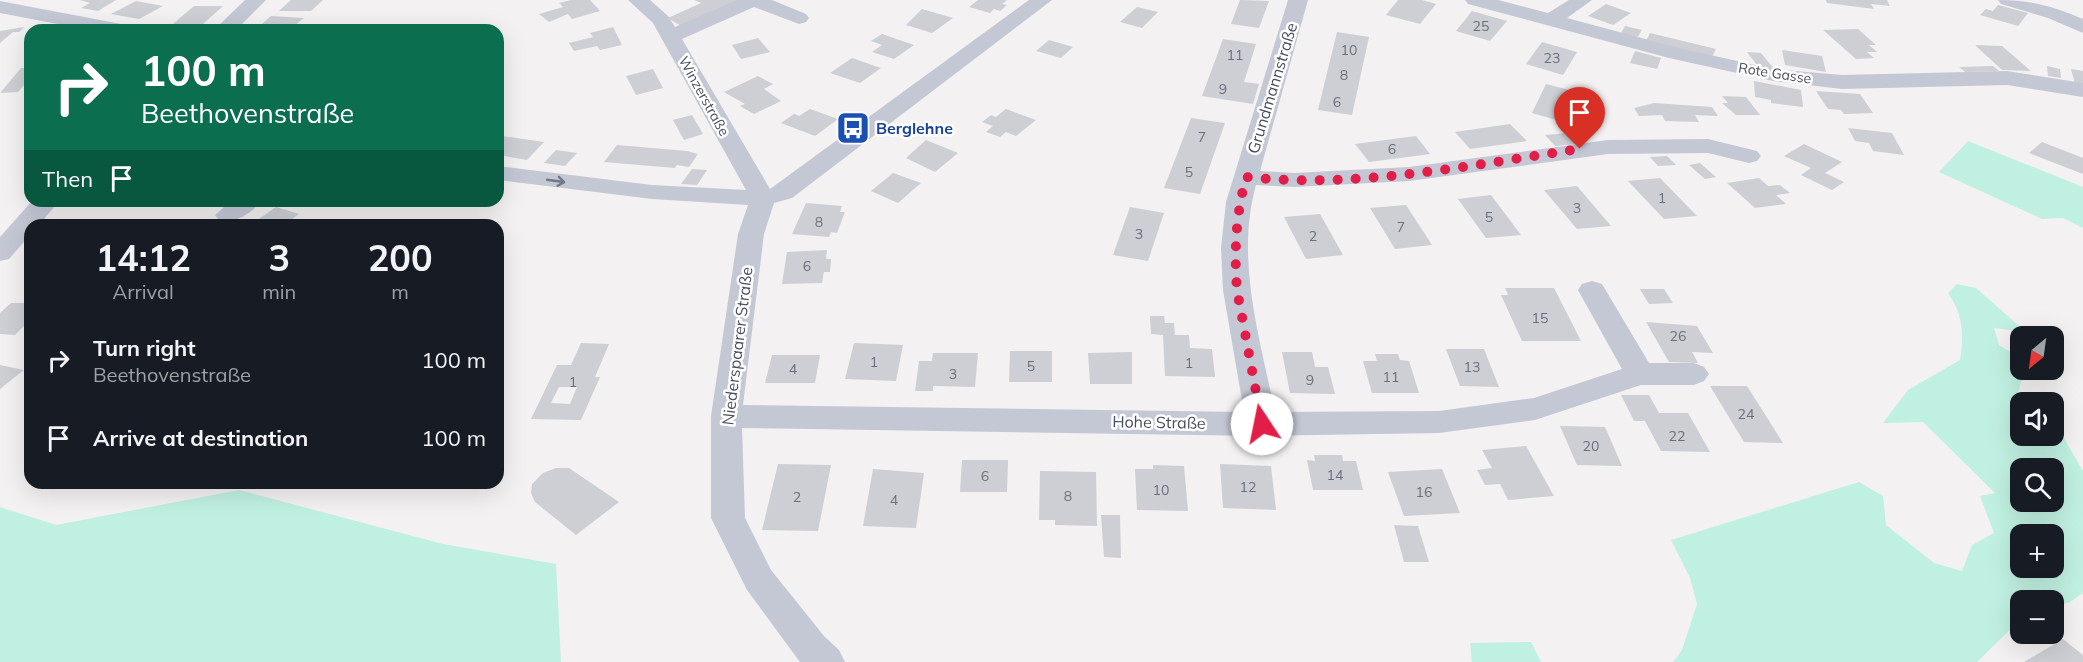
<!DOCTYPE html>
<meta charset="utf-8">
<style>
:root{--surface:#171b24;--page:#20242c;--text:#f1f3f6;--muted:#9ea1a6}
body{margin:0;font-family:Mulish,sans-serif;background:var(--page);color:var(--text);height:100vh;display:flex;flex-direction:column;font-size:22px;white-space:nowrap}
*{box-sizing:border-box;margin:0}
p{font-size:20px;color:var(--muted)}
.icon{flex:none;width:33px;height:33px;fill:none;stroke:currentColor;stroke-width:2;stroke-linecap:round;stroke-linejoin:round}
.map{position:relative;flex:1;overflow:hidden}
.sheet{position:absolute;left:24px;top:219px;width:480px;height:270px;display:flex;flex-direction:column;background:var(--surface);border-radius:18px;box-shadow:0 6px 24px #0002}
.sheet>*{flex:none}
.banner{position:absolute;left:24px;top:24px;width:480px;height:183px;border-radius:18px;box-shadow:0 6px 24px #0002;background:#0b6e4f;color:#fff;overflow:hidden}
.needle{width:39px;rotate:209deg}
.controls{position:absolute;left:2010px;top:326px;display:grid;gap:12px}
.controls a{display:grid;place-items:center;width:54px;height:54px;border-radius:12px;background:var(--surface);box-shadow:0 6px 24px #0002;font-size:30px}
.pin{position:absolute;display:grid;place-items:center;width:51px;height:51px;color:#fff;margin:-62px -26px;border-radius:50% 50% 50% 0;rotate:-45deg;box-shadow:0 0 6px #0007}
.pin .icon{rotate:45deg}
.me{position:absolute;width:66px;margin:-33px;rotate:349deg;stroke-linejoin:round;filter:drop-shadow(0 0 4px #0008)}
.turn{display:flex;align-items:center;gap:21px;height:126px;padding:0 18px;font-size:27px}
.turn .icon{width:78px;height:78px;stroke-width:2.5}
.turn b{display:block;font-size:42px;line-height:51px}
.then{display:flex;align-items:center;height:57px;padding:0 18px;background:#0003;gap:12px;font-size:22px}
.eta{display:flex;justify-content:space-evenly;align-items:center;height:102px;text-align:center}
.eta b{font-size:36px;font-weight:700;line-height:42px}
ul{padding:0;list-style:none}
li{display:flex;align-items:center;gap:18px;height:78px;padding:0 18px}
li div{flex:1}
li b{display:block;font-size:22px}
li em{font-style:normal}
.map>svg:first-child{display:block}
.green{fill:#c0f0e1;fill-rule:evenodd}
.building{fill:#cdcfd5;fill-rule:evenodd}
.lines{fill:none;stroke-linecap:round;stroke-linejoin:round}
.minor{fill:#c4c8d5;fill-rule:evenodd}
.oneway{stroke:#737888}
.route{stroke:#e11d48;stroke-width:10;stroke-dasharray:0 18}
.labels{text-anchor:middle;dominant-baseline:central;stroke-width:5;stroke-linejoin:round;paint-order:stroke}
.number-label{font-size:14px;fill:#696e7c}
.far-street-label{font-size:14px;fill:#484d5f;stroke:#fff}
.street-label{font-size:16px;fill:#484d5f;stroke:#fff}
.transit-label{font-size:16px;font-weight:bold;fill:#164399;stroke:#fff;text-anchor:start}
</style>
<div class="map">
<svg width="2083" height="662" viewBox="0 0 2083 662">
<rect width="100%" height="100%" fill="#f3f1f1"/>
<!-- green -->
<g class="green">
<polygon points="1968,141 2083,187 2083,228 2063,218 2042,219 1939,172"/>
<path d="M1957,284L1976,288L2026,332L1994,328L1999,345L2020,358V369H2029L2021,382L2017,398L2021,402L2020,435H2054V421L2083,471V593L2070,602L2054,607V600H2020V620L1977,662H1673L1682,650L1697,604L1690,578L1671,540L1859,482L1883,496L1886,525L1934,563L1962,571L1972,545L1994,533L1980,496L1995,493L1923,422L1883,423L1908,390L1960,360C1964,335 1963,314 1948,293ZM2020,468H2054V501H2020ZM2020,534H2054V567H2020Z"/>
<polygon points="239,490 443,544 556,564 561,662 0,662 0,507 56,525"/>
<polygon points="1531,642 1541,662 1472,662 1470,643"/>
</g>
<!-- building -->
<g class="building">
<polygon points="80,0 116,0 98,11 81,8 90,3"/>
<polygon points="291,0 323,0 311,11 279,11"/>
<polygon points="571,0 590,0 600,11 572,19 568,14 549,22 539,14 563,7 559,3"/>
<polygon points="694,0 746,0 681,26 668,18 701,3"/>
<polygon points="978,0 1007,0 1002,4 1007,5 1000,11 994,9 990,13 969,7"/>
<polygon points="1240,0 1269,1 1259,28 1231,24"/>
<polygon points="1398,0 1422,0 1436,4 1420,24 1386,15"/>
<polygon points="1826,0 1887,0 1890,6 1871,4 1874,9 1827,3"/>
<polygon points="136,1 163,6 139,19 111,14"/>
<polygon points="1606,4 1631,13 1613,25 1588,16"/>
<polygon points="1998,5 2028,13 2018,26 1980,15 1986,9 1993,11"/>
<polygon points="194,6 223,6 203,24 173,24"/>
<polygon points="1137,7 1158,12 1142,28 1120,22"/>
<polygon points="922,9 953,18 932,33 906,25"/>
<polygon points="1472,11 1507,21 1490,41 1456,31"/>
<polygon points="271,16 304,18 289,30 255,30"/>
<polygon points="1625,26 1642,30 1637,38 1621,33"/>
<polygon points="24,27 19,32 13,32 0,43 0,31"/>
<polygon points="613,27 622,45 600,50 597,46 574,51 569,43 593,37 590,33"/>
<polygon points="1858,29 1876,45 1869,45 1877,52 1867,52 1874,58 1856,59 1823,30"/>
<polygon points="1337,32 1369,37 1352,115 1318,110"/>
<polygon points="1650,33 1716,49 1712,57 1646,41"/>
<polygon points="882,34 914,45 894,59 872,52 882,45 871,41"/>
<polygon points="758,38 770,52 741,59 732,45"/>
<polygon points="1223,39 1256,44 1244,82 1259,84 1253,104 1202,96"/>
<polygon points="1049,40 1073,47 1061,58 1036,51"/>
<polygon points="1542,42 1577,52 1563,75 1526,64"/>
<polygon points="1975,45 2002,46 2031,71 2002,70"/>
<polygon points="1782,50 1822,56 1826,72 1785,65"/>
<polygon points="1635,51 1661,58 1657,69 1630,63"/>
<polygon points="1747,52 1761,53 1774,69 1760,69"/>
<polygon points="852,58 875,66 881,68 860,83 830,73"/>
<polygon points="1993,66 1999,71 1965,72 1959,67"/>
<polygon points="2047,66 2060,69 2061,78 2048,76"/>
<polygon points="21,68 30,68 30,83 25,84 18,92 0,93"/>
<polygon points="653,69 663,88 636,95 626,76"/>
<polygon points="2071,69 2083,71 2083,86 2075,84"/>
<polygon points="758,76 773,84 764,89 781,101 754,114 740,106 745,104 724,92"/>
<polygon points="1754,81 1801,90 1803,107 1771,103 1771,100 1755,97"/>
<polygon points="1546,84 1577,92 1563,122 1532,113"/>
<polygon points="1816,91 1860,94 1873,113 1844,114 1841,110 1828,109"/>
<polygon points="1722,96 1746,97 1760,115 1736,115 1722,103 1728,103"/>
<polygon points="1654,103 1712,107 1718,116 1695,115 1699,122 1665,121 1662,115 1639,116 1634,108"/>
<polygon points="810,109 838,119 815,136 781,123 794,114 799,116"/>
<polygon points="1006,109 1036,120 1016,136 1006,132 1000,137 986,132 993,126 982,122 991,115 996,117"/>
<polygon points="692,115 703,134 684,140 673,120"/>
<polygon points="1191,118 1225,123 1200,194 1164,188"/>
<polygon points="1510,124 1527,141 1470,149 1455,132"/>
<polygon points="1848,128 1892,133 1904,155 1873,151 1869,143 1855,141"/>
<polygon points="1566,133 1576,144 1555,146 1545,135"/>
<polygon points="502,136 544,142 527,160 498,155 498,140"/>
<polygon points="1416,136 1430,154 1369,162 1355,144"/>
<polygon points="926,140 958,153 935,172 906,158"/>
<polygon points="2042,142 2083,158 2083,174 2029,153"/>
<polygon points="1804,144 1842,162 1825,173 1844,182 1832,190 1801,175 1811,168 1784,156"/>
<polygon points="617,145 687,151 698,154 689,167 677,165 675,168 604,162"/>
<polygon points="556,150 577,153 565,166 544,163"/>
<polygon points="1667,156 1676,165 1658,166 1650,157"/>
<polygon points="1700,163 1716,177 1705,179 1689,165"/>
<polygon points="692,169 707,170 697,185 681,184"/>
<polygon points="893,173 921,183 898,203 871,191"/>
<polygon points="1660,178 1697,216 1664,219 1628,181"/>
<polygon points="1759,178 1768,186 1780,185 1790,193 1776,195 1786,204 1755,208 1727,183"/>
<polygon points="1577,186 1611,226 1577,229 1544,190"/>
<polygon points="1491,195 1521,235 1486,238 1458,199"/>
<polygon points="806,203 842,206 840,212 845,212 837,233 831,232 829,237 792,234"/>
<polygon points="1406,205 1432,245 1395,249 1370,208"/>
<polygon points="276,207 299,214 284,225 250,225"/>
<polygon points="1130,207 1164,213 1148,261 1113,255"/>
<polygon points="1320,214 1343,255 1306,259 1284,217"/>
<polygon points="827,250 826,259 831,259 830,272 824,272 822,283 782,284 787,252"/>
<polygon points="1505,288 1554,288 1581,341 1522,341 1501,295 1508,295"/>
<polygon points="1640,289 1664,289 1673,303 1649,304"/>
<polygon points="11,303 30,303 30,320 15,335 0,334 0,313"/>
<polygon points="1150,316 1164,316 1165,323 1174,323 1175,335 1189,335 1190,348 1212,349 1215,377 1165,376 1163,335 1151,334"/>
<polygon points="1646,322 1697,326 1713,353 1692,352 1698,363 1669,362"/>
<path d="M581,343L609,344L595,377H600L581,420L531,419L557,365H571ZM559,387H577L570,404L551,403Z"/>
<polygon points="854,343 903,345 896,381 845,379"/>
<polygon points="1446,349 1484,349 1499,387 1460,386"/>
<polygon points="1010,351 1052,351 1052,382 1009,382"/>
<polygon points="1132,352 1132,384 1090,384 1088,353"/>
<polygon points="1282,352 1312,352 1315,367 1328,367 1335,394 1290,393"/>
<polygon points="933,353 978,353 975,387 933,386 933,391 915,391 919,361 932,361"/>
<polygon points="1375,354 1398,354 1400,360 1409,361 1419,393 1372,393 1363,361 1377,361"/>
<polygon points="772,355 820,355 815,383 765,383"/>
<polygon points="0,365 24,370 0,389"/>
<polygon points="1710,386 1747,386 1783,443 1744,442"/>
<polygon points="1621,395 1649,395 1659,413 1688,413 1710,452 1661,451 1645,421 1634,421"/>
<polygon points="1560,426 1605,427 1622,466 1577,465"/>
<polygon points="1526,446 1554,496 1508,500 1500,484 1485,485 1477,470 1492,468 1482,450"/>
<polygon points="1314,455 1342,455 1343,461 1356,461 1363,490 1313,490 1307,460 1315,461"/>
<polygon points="962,460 1008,460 1007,492 960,492"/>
<polygon points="778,464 831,465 818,531 762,530"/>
<polygon points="1220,464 1271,466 1276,510 1223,508"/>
<polygon points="1153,465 1184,466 1188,511 1137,510 1135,469 1153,469"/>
<polygon points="556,468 569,468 619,502 576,535 535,502 531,493 532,484 543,473"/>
<polygon points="873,469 924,473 916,528 863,526"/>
<polygon points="1442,469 1460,513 1404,516 1388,472"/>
<polygon points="1040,471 1096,472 1097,526 1055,525 1055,520 1039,520"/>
<polygon points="1101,515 1120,515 1121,558 1104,557"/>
<polygon points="1394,525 1418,526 1429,562 1404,562"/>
<polygon points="2063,639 2083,655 2083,662 2024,662"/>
</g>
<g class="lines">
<!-- minor -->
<g class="minor">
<polygon points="245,0 266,0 236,30 214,30"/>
<path d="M628,0H650L668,16L675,27L737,0H772L806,14L809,18L806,22L799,24L754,7L682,39L770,189L1029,0H1052L792,198L774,203L764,234L743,405L1244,412L1223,290L1221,248L1226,202L1288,0H1308L1260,171L1294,173L1409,167L1608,140L1708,139L1757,151L1761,156L1757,161L1749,163L1708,153L1608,154L1409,181L1294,187L1256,185C1235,260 1260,338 1275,412L1439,411L1534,398L1622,369L1578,290L1582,284L1592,281L1602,284L1649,363H1694L1704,367L1709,374L1704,381L1694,385H1641L1535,420L1439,433L1262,436L742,428L745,518L771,570L824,636L839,650L845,662H800L747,590L711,518V416L738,234L748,205L652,199L498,180V166L652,185L746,190L653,23Z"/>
<polygon points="1465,0 1498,0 1548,13 1569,0 1592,0 1567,18 1679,48 1773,69 1842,75 2007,71 2083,83 2083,97 2007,85 1842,89 1773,81 1669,58 1468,4"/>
<path d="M1998,0C2031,0 2053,6 2083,19V33L2048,18L2001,4Z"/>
<polygon points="0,1 121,24 128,26 131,30 89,30 0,13"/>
<polygon points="32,201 59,201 39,225 30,225 30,235 9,259 0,261 0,237"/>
<path d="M231,201H261C251,214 235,224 219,220L215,215Z"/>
</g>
</g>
<!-- one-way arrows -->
<defs><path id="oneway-shaft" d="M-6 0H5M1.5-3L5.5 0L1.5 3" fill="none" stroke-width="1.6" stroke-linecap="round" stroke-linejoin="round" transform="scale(1.5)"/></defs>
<use class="oneway" href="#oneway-shaft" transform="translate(556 181) rotate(8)"/>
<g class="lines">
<!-- route -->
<path class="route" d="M1262,424L1237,290C1234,250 1236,215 1246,177C1357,189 1471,165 1580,149"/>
</g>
<!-- icons -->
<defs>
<symbol id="bus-square" viewBox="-11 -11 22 22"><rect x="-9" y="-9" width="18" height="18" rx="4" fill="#1a4fb4" stroke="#fff"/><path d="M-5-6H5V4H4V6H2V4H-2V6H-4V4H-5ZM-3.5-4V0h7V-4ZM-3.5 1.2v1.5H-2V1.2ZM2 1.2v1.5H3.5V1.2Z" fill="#fff"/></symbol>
</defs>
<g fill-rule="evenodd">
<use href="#bus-square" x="834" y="109" width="38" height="38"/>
</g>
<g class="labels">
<!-- number labels -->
<g class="number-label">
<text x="1481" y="26">25</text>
<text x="1349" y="50">10</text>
<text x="1235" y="55">11</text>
<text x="1552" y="58">23</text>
<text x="1344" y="75">8</text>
<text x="1223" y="89">9</text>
<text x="1337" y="102">6</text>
<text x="1202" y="137">7</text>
<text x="1392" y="149">6</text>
<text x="1189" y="172">5</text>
<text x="1662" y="198">1</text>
<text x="1577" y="208">3</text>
<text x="1489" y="217">5</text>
<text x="819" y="222">8</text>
<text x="1401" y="227">7</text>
<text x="1139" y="234">3</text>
<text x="1313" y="236">2</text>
<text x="807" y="266">6</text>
<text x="1540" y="318">15</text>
<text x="1678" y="336">26</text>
<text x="874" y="362">1</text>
<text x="1189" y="363">1</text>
<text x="1031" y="366">5</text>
<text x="1472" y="367">13</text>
<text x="793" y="369">4</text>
<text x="953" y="374">3</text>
<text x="1391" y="377">11</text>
<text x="1310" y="380">9</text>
<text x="573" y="382">1</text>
<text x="1746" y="414">24</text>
<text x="1677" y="436">22</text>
<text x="1591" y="446">20</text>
<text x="1335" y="475">14</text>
<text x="985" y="476">6</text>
<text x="1248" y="487">12</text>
<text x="1161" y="490">10</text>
<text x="1424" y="492">16</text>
<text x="1068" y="496">8</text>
<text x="797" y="497">2</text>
<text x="894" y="500">4</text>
</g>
<!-- far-street labels -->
<g class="far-street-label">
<text transform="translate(1775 73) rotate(9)">Rote Gasse</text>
<text transform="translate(704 96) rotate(61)">Winzerstraße</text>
</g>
<!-- street labels -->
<g class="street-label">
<text transform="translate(1272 88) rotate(-73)">Grundmannstraße</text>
<text transform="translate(737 346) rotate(-83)">Niederspaarer Straße</text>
<text transform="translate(1159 422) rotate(1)">Hohe Straße</text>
</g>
<!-- transit labels -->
<g class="transit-label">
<text x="876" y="128">Berglehne</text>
</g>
</g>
</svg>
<div class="controls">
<a><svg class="needle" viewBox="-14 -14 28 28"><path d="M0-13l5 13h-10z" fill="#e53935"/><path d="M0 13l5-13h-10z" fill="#9ea1a6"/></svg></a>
<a><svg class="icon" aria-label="sound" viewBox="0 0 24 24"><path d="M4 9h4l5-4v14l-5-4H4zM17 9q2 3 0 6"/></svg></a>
<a><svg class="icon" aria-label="search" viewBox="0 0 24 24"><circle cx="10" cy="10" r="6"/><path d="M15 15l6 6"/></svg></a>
<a>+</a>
<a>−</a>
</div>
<div class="pin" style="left:1580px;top:149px;background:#d93025"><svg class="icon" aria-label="arrive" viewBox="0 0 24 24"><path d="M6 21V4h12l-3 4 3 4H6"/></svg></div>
<svg class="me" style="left:1262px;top:424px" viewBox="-20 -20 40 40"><circle r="19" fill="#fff"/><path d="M0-13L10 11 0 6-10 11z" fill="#e11d48"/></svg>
<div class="banner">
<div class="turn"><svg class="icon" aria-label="right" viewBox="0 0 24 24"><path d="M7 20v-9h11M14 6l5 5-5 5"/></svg><div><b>100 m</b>Beethovenstraße</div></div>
<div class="then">Then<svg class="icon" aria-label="arrive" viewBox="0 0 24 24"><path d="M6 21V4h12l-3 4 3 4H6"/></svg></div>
</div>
<section class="sheet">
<div class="eta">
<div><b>14:12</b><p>Arrival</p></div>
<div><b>3</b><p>min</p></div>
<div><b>200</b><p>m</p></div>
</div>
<ul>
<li><svg class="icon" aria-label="right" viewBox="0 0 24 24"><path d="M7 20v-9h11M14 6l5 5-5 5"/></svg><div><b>Turn right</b><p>Beethovenstraße</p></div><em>100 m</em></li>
<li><svg class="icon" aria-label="arrive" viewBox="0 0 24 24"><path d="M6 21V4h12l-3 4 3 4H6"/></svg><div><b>Arrive at destination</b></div><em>100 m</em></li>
</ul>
</section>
</div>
